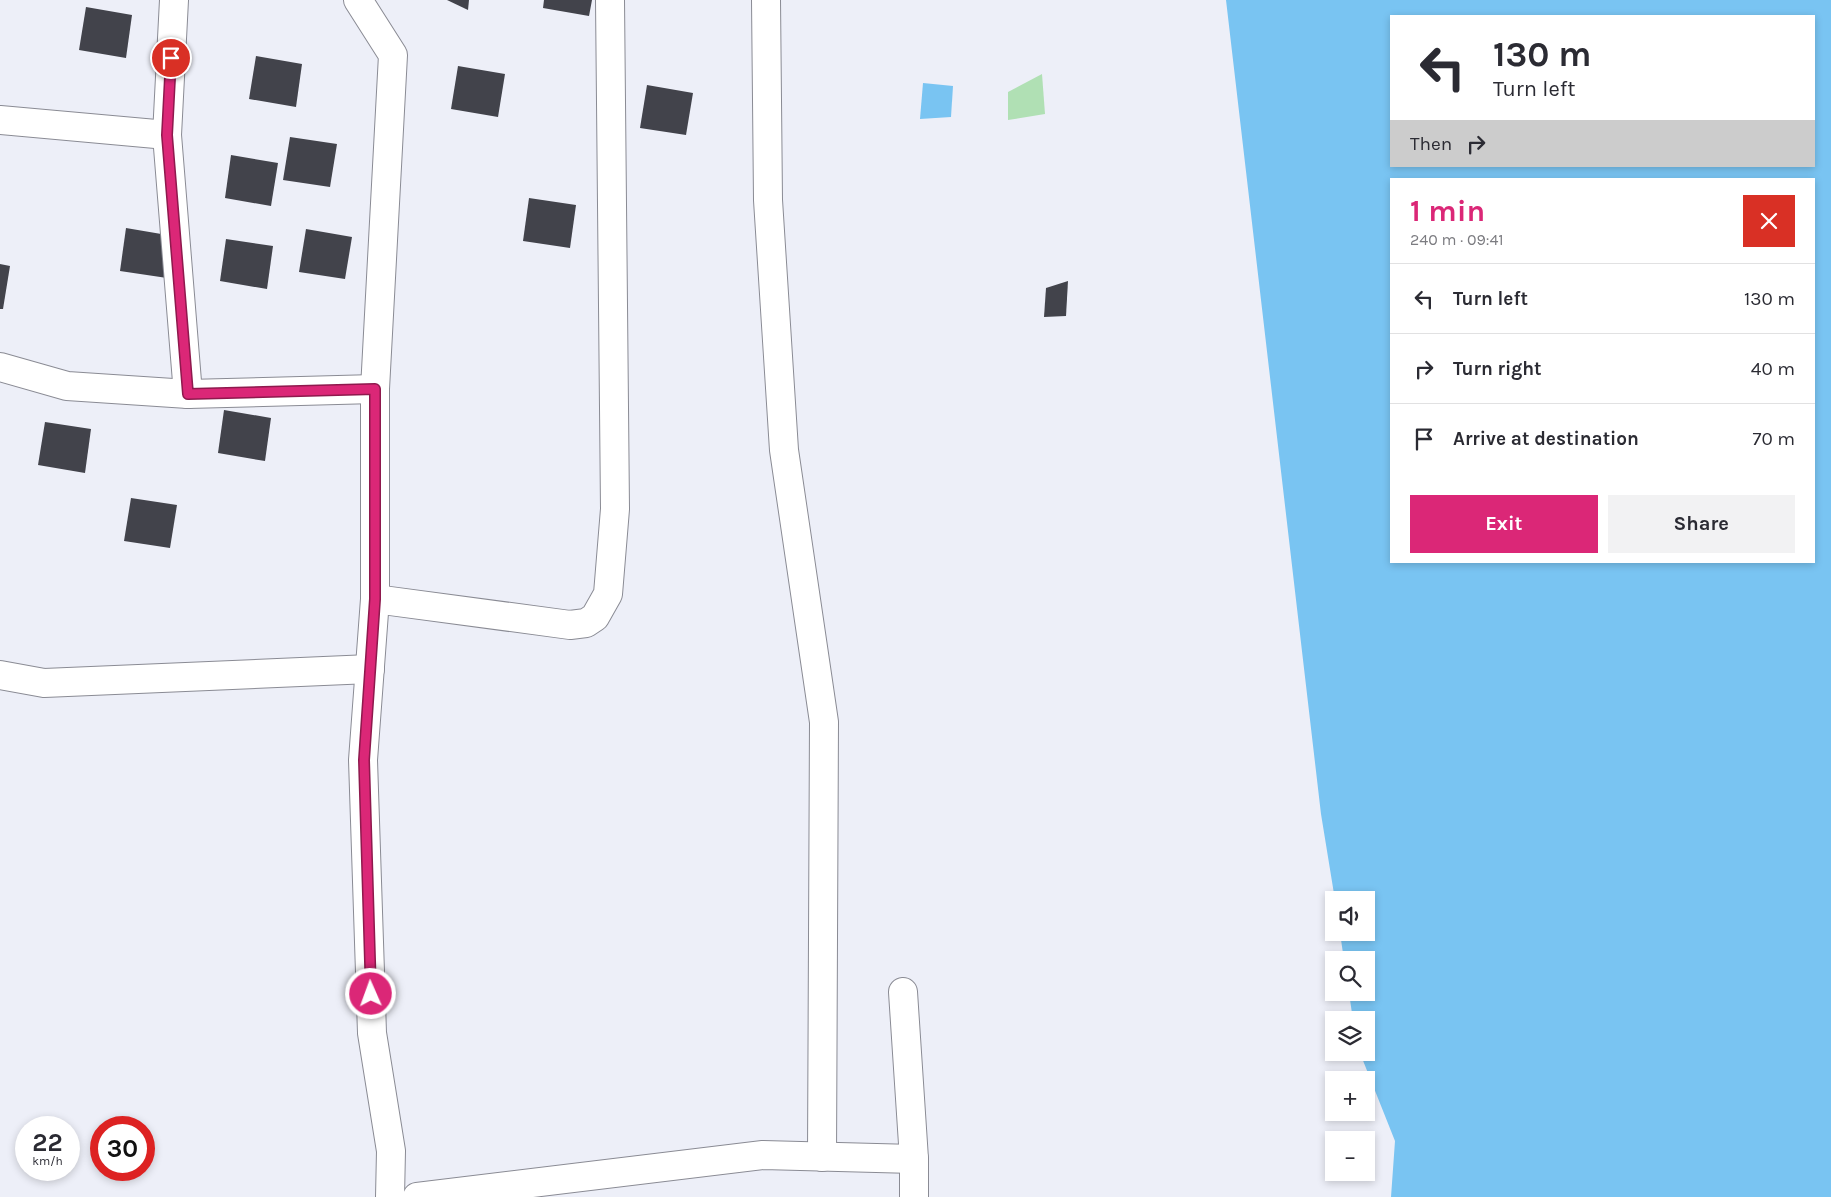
<!DOCTYPE html>
<meta charset="utf-8">
<style>
:root{--surface:#fff;--page:#f2f2f3;--text:#2b2b33;--muted:#7c7c81;--line:#e1e1e2;--accent:#db2777}
body{margin:0;font-family:Karla,sans-serif;background:var(--page);color:var(--text);height:100vh;display:flex;flex-direction:column;font-size:19px;white-space:nowrap}
*{box-sizing:border-box;margin:0}
p{font-size:16px;color:var(--muted)}
.icon{flex:none;width:28px;height:28px;fill:none;stroke:currentColor;stroke-width:2;stroke-linecap:round;stroke-linejoin:round}
.map{position:relative;flex:1;overflow:hidden}
.drawer{position:absolute;left:1390px;top:178px;width:425px;height:385px;display:flex;flex-direction:column;background:var(--surface);border-radius:0px;box-shadow:0 2px 8px #0003}
.drawer>*{flex:none}
.banner{position:absolute;left:1390px;top:15px;width:425px;height:152px;border-radius:0px;box-shadow:0 2px 8px #0003;background:#fff;color:var(--text);overflow:hidden}
.tools{position:absolute;left:1325px;top:891px;display:grid;gap:10px}
.tools a{display:grid;place-items:center;width:50px;height:50px;border-radius:0px;background:var(--surface);box-shadow:0 2px 8px #0003;font-size:25px}
.speed{position:absolute;left:15px;top:1116px;display:flex;gap:10px;font-size:25px;font-weight:700;text-align:center}
.speed>*{display:grid;place-content:center;width:65px;height:65px;border-radius:50%;background:var(--surface);box-shadow:0 2px 8px #0003;line-height:1}
.speed small{font-size:12px;font-weight:400}
.speed .limit{border:8px solid #d22;background:#fff;color:#111}
.pin{position:absolute;display:grid;place-items:center;width:42px;height:42px;color:#fff;margin:-21px;border:2px solid #fff;border-radius:50%;box-shadow:0 1px 5px #0007}
.me{position:absolute;width:55px;margin:-28px;rotate:358deg;stroke-linejoin:round;filter:drop-shadow(0 0 4px #0008)}
.turn{display:flex;align-items:center;gap:18px;height:105px;padding:0 20px;font-size:22px}
.turn .icon{width:65px;height:65px;stroke-width:2.5}
.turn b{display:block;font-size:35px;line-height:42px}
.then{display:flex;align-items:center;height:48px;padding:0 20px;background:#0003;gap:10px;font-size:19px}
.round{display:grid;place-items:center;flex:none;width:52px;height:52px;border-radius:0px;background:var(--page)}
.overview{display:flex;align-items:center;justify-content:space-between;height:85px;padding:0 20px}
h1{font-size:30px;font-weight:700;line-height:38px;color:var(--accent)}
.cta{display:flex;gap:10px;margin-top:auto;padding:10px 20px}
.cta a{flex:1;height:58px;border-radius:0px;background:var(--accent);color:#fff;font-size:20px;font-weight:700;line-height:58px;text-align:center}
.cta a+a{background:var(--page);color:var(--text)}
ul{padding:0;list-style:none}
li{display:flex;align-items:center;gap:15px;height:70px;padding:0 20px;border-top:1px solid var(--line)}
li div{flex:1}
li b{display:block;font-size:19px}
li em{font-style:normal}
.map>svg:first-child{display:block}
.green{fill:#b0e0b4}
.water{fill:#79c4f2;fill-rule:evenodd}
.building{fill:#42434b}
.lines{fill:none;stroke-linecap:round;stroke-linejoin:round}
.minor-casing{stroke:#8a8b94;stroke-width:30}
.minor{stroke:#fff;stroke-width:28}
.route-casing{stroke:#8e194d;stroke-width:12}
.route{stroke:#db2777;stroke-width:9}
</style>
<div class="map">
<svg width="1831" height="1197" viewBox="0 0 1831 1197">
<rect width="100%" height="100%" fill="#edeff8"/>
<!-- green -->
<polygon class="green" points="1042,74 1045,114 1008,120 1008,92"/>
<!-- water -->
<g class="water">
<path d="M1226,0H1831V1197H1391L1395,1141L1360,1053L1366,1052V1020H1353L1349,993L1366,992V960H1344L1340,933L1366,932V900H1335L1321,814ZM1391,16H1814V166H1391ZM1391,179H1814V561H1391Z"/>
<polygon points="923,83 953,86 951,117 920,119"/>
</g>
<!-- building -->
<g class="building">
<polygon points="447,0 469,0 468,10"/>
<polygon points="544,0 592,0 589,16 543,8"/>
<polygon points="86,7 132,15 126,58 79,50"/>
<polygon points="256,56 302,64 296,107 249,99"/>
<polygon points="458,66 505,74 498,117 451,109"/>
<polygon points="647,85 693,93 686,135 640,128"/>
<polygon points="290,137 337,144 330,187 283,180"/>
<polygon points="231,155 278,163 271,206 225,198"/>
<polygon points="529,198 576,205 570,248 523,241"/>
<polygon points="126,228 173,236 167,278 120,271"/>
<polygon points="306,229 352,237 345,279 299,272"/>
<polygon points="226,239 273,246 267,289 220,281"/>
<polygon points="0,264 10,266 3,309 0,309"/>
<polygon points="1068,281 1066,316 1044,317 1046,288"/>
<polygon points="224,410 271,418 265,461 218,453"/>
<polygon points="45,422 91,429 85,473 38,465"/>
<polygon points="131,498 177,505 170,548 124,541"/>
</g>
<g class="lines">
<defs>
<g id="minor">
<polyline points="174,0 167,135 188,394"/>
<polyline points="358,0 393,55 375,389 375,599 363,760 372,1033 391,1151 390,1197"/>
<polyline points="766,0 768,200 784,450 824,722 822,1157"/>
<polyline points="0,120 167,135"/>
<polyline points="0,367 67,386 188,394 375,389"/>
<polyline points="375,599 570,625 586,623 595,617 608,594 615,509 610,0"/>
<polyline points="0,675 44,683 370,669"/>
<polyline points="417,1197 763,1155 914,1159 903,992"/>
<polyline points="914,1197 914,1159"/>
</g>
</defs>
<!-- minor casing -->
<use href="#minor" class="minor-casing"/>
<!-- minor -->
<use href="#minor" class="minor"/>
</g>
<g class="lines">
<defs>
<polyline id="route" points="171,58 167,135 188,394 375,389 375,599 364,760 371,994"/>
</defs>
<!-- route casing -->
<use href="#route" class="route-casing"/>
<!-- route -->
<use href="#route" class="route"/>
</g>
</svg>
<div class="tools">
<a><svg class="icon" aria-label="sound" viewBox="0 0 24 24"><path d="M4 9h4l5-4v14l-5-4H4zM17 9q2 3 0 6"/></svg></a>
<a><svg class="icon" aria-label="search" viewBox="0 0 24 24"><circle cx="10" cy="10" r="6"/><path d="M15 15l6 6"/></svg></a>
<a><svg class="icon" aria-label="layers" viewBox="0 0 24 24"><path d="M12 4l9 5-9 5-9-5zM3 14l9 5 9-5"/></svg></a>
<a>+</a>
<a>−</a>
</div>
<div class="speed"><div>22<small>km/h</small></div><div class="limit">30</div></div>
<div class="pin" style="left:171px;top:58px;background:#d93025"><svg class="icon" aria-label="arrive" viewBox="0 0 24 24"><path d="M6 21V4h12l-3 4 3 4H6"/></svg></div>
<svg class="me" style="left:371px;top:994px" viewBox="-20 -20 40 40"><circle r="17" fill="#db2777" stroke="#fff" stroke-width="3"/><path d="M0-11L8 9 0 5-8 9z" fill="#fff"/></svg>
<div class="banner">
<div class="turn"><svg class="icon" aria-label="left" viewBox="0 0 24 24"><path d="M17 20v-9H6M10 6l-5 5 5 5"/></svg><div><b>130 m</b>Turn left</div></div>
<div class="then">Then<svg class="icon" aria-label="right" viewBox="0 0 24 24"><path d="M7 20v-9h11M14 6l5 5-5 5"/></svg></div>
</div>
<section class="drawer">
<div class="overview"><div><h1>1 min</h1><p>240 m · 09:41</p></div><a class="round" style="background:#d93025;color:#fff"><svg class="icon" aria-label="close" viewBox="0 0 24 24"><path d="M6 6l12 12M18 6L6 18"/></svg></a></div>
<ul>
<li><svg class="icon" aria-label="left" viewBox="0 0 24 24"><path d="M17 20v-9H6M10 6l-5 5 5 5"/></svg><div><b>Turn left</b></div><em>130 m</em></li>
<li><svg class="icon" aria-label="right" viewBox="0 0 24 24"><path d="M7 20v-9h11M14 6l5 5-5 5"/></svg><div><b>Turn right</b></div><em>40 m</em></li>
<li><svg class="icon" aria-label="arrive" viewBox="0 0 24 24"><path d="M6 21V4h12l-3 4 3 4H6"/></svg><div><b>Arrive at destination</b></div><em>70 m</em></li>
</ul>
<div class="cta"><a>Exit</a><a>Share</a></div>
</section>
</div>
